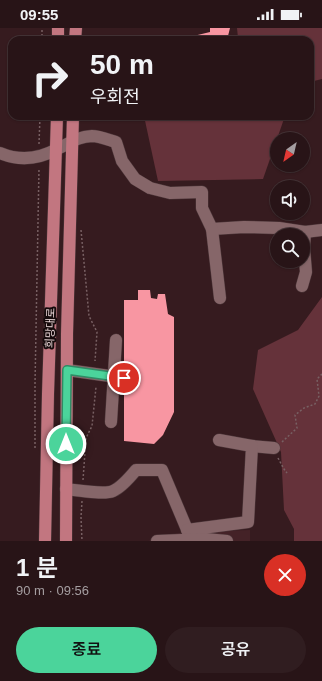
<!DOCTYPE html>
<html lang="ko">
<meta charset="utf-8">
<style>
:root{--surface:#281417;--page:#301d20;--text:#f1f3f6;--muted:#a59ea1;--line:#443336;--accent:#4bd49b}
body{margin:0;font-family:Helvetica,"Noto Sans KR",sans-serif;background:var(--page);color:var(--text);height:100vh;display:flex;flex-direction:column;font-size:15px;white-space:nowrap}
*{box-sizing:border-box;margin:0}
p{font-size:13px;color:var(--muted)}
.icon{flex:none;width:22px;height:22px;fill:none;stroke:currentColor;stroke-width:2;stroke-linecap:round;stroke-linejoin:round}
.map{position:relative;height:513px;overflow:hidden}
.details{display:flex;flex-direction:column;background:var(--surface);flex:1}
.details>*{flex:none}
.banner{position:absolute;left:8px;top:8px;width:306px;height:84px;border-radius:12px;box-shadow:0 1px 3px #0004,0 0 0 1px var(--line);background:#281417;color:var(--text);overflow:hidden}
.needle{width:26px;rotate:214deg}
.controls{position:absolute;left:270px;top:104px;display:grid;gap:8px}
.controls a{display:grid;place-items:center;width:40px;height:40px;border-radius:50%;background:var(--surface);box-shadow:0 1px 3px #0004,0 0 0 1px var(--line);font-size:20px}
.pin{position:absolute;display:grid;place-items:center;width:34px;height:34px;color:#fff;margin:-17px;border:2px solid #fff;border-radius:50%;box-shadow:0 1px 4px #0007}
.me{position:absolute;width:44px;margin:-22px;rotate:0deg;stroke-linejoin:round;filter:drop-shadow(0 0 3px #0008)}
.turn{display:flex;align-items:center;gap:14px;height:84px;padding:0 16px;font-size:18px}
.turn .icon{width:52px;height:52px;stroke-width:2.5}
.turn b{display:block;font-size:28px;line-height:34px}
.round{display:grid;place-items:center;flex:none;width:42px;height:42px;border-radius:21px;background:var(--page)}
.headline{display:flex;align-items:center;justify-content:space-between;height:68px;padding:0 16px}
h1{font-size:24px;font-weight:600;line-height:30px}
.button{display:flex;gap:8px;margin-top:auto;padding:8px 16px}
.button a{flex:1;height:46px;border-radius:24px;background:var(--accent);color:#111;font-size:16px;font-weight:600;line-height:46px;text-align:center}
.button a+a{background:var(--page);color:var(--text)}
.status{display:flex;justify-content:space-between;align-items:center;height:28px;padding:0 20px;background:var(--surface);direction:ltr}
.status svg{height:11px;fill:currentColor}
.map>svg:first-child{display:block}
.built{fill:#442227}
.green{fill:#65323a}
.building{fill:#f896a2}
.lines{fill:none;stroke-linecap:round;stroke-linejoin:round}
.minor-casing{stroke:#4e383b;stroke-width:13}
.major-casing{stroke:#4e383b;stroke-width:13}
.path{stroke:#786063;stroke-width:1.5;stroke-dasharray:2 2;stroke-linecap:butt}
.minor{stroke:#866669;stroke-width:12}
.major{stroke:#c27680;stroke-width:12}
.route-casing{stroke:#318a65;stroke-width:10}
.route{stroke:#4bd49b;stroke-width:7}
.labels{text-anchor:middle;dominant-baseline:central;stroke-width:4;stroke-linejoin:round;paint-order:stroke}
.street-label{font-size:11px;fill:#ecd9da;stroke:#150a0b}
</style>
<div class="status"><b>09:55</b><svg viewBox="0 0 49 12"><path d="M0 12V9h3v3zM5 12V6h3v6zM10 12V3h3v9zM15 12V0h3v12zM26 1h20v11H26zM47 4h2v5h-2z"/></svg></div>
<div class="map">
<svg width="322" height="513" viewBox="0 0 322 513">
<rect width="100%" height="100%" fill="#361b1f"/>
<!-- built -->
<polygon class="built" points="250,502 250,513 148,513 183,504"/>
<!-- green -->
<g class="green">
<polygon points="237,0 322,0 322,51 310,54 310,12 236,12 238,10"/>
<polygon points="144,88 285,88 263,151 158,153"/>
<polygon points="322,269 322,513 294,513 294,501 284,482 281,424 253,361 258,322 298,302"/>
</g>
<!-- building -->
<g class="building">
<polygon points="210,0 230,0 227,12 177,12 210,4"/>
<polygon points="138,262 150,262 151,270 157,271 158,266 165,266 168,286 174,289 174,384 163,407 154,416 124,413 124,272 138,272"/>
</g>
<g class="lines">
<defs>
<g id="minor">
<path d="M0,125C19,133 39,131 57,121C71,115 76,109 92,108C99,108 109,112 116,114L122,133L135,151L150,160L170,165L202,164V180L212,201L244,199L279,200L305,204L322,202"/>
<polyline points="212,201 220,270"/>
<polyline points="302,258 306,244 304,220 305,204"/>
<polyline points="67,342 124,350"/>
<polyline points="111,394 116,312"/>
<polyline points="252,418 274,420"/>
<path d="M66,461C76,462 104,467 113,463C120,460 131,448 136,442H162L191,511"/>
<polyline points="187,502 248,494 252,418 219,412"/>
<polyline points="157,513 206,511 227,513"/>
</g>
<g id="major">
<polyline points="58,12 58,0"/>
<polyline points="75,12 76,0"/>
<polyline points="45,513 48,366 57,88"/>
<polyline points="66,513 67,306 73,88"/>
</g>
</defs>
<!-- minor casing -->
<use href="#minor" class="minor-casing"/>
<!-- major casing -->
<use href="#major" class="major-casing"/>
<!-- path -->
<g class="path">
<polyline points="42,12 42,0"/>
<polyline points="39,116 40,88"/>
<polyline points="81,202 89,288 97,304 95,333"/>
<polyline points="282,414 297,400 295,387 304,380 315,376 319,368 317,351 322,346"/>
<polyline points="35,420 35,356 39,140"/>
<polyline points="278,430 284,441 287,445"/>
<polyline points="83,452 86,410 92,398 96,359"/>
<polyline points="82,473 81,489 82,513"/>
</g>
<!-- minor -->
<use href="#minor" class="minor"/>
<!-- major -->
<use href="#major" class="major"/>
</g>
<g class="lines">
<defs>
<polyline id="route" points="66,416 67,342 124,350"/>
</defs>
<!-- route casing -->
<use href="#route" class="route-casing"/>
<!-- route -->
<use href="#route" class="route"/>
</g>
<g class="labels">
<!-- street labels -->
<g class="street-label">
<text transform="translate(50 300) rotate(-88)">희망대로</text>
</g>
</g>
</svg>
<div class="controls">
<a><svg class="needle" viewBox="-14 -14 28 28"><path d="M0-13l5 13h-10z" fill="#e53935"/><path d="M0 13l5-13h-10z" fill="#a59ea1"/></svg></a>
<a><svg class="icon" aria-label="sound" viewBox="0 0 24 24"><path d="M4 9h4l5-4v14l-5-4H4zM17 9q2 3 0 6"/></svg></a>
<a><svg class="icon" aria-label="search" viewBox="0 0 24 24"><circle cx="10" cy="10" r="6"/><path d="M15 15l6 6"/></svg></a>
</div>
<div class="pin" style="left:124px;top:350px;background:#d93025"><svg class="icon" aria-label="arrive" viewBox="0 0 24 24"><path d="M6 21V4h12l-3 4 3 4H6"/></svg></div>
<svg class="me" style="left:66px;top:416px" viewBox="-20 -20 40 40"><circle r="17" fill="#4bd49b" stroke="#fff" stroke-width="3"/><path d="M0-11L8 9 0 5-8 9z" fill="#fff"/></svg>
<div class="banner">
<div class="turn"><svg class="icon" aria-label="right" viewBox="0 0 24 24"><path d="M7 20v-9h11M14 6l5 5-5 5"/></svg><div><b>50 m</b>우회전</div></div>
</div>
</div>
<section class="details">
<div class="headline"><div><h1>1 분</h1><p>90 m · 09:56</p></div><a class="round" style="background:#d93025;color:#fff"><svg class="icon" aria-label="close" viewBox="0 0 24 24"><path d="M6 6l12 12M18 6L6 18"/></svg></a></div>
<div class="button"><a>종료</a><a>공유</a></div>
</section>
